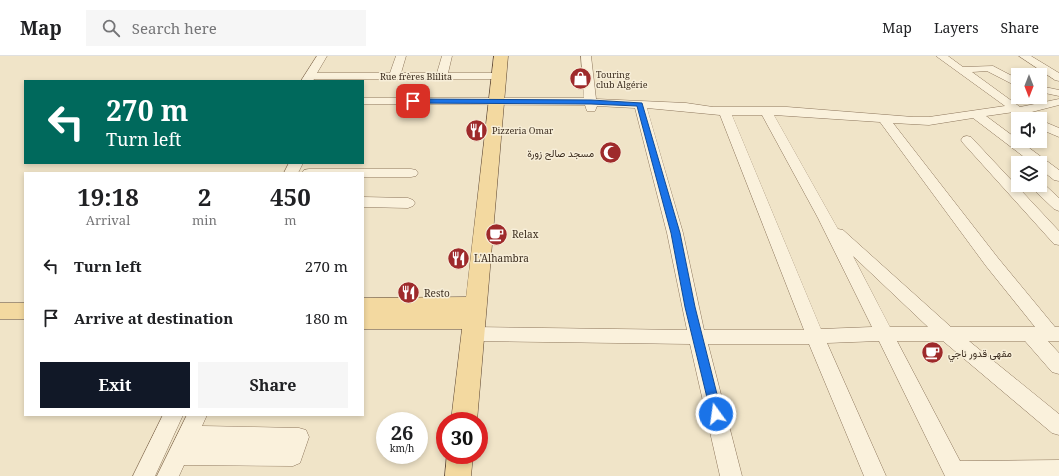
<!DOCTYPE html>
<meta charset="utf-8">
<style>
:root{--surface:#fff;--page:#f6f6f6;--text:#202124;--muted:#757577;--line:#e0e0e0;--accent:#111827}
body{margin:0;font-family:"Noto Serif",Vazirmatn,serif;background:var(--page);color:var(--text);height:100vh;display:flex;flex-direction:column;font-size:15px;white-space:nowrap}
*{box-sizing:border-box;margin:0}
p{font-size:13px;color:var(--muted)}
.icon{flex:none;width:22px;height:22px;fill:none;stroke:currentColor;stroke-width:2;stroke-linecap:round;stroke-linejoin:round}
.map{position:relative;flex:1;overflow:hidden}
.sheet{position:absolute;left:24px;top:116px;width:340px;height:244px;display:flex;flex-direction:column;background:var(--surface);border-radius:0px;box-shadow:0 2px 6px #0003}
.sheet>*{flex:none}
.top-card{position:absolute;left:24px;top:24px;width:340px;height:84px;border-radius:0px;box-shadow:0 2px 6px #0003;background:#00695c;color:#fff;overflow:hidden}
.needle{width:26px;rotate:180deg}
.controls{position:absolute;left:1011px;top:12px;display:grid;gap:8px}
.controls a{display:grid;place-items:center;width:36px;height:36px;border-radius:0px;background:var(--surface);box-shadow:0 2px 6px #0003;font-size:20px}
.speed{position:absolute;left:376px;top:356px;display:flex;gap:8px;font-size:20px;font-weight:700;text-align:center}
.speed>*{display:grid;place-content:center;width:52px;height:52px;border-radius:50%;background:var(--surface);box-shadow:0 2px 6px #0003;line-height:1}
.speed small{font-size:10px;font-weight:400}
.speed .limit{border:6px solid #d22;background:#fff;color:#111}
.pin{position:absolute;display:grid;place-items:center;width:34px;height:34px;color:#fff;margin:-17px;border-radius:8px;box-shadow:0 2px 6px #0006}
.me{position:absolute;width:44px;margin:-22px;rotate:346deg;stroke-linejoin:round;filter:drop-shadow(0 0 3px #0008)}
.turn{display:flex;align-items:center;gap:14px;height:84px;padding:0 16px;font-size:18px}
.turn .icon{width:52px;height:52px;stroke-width:2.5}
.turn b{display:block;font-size:28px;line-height:34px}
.eta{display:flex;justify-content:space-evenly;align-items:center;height:68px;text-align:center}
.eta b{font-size:24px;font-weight:700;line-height:28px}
.cta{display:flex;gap:8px;margin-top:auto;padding:8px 16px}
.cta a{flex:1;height:46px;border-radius:0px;background:var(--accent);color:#fff;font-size:16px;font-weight:700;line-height:46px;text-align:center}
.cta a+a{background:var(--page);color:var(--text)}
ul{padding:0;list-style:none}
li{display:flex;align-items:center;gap:12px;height:52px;padding:0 16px}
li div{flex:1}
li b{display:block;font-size:15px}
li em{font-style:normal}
header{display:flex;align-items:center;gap:24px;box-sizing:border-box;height:56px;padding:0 20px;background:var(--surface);border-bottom:1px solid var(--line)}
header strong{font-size:19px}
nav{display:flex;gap:22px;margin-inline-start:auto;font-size:14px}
.search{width:280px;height:36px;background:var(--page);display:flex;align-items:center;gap:10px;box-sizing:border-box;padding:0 14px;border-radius:0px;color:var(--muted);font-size:15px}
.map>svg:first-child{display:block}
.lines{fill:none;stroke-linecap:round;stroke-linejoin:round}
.minor-casing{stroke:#8d765c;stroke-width:1}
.major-casing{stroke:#5b4430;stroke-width:1}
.minor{fill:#faf1dc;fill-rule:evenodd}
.major{fill:#f3d9a0;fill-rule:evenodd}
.route{fill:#1a73e8;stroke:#114b97}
.labels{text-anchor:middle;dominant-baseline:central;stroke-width:3;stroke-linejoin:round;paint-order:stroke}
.far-poi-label{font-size:9px;fill:#3d2e20;stroke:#f7eed8;text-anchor:start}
.far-street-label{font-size:9px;fill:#3d2e20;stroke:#f7eed8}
.poi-label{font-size:10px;fill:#3d2e20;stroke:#f7eed8;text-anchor:start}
</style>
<header>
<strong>Map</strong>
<div class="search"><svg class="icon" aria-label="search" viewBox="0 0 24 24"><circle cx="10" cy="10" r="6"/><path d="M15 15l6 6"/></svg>Search here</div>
<nav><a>Map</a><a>Layers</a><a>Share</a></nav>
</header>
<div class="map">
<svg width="1059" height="420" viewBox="0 0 1059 420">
<rect width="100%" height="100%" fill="#f0e4c8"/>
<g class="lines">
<defs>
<g id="minor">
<polygon points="317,0 327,0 317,17 390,17 396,0 406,0 401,17 437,17 442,0 452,0 448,17 499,17 504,20 499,23 314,23 313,25 301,25"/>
<path d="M581,0H591L596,43L686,47L713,51H787L913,61H929L1005,50L936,0H948L963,11L993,10L1018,23V31L987,15L972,16L1020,51L1059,43V49L1020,59L1014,56L986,60L1059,114V125L1054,124L1040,113V107H1032L973,62L929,69L893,67L998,202L1055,271H1059V285H1048L1059,297V318L1052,316L1025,285H969L1059,358V379L1052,377L943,285H897L960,405L1059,404V420H945L879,285L827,287L886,420H864L809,288H708L742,420H720L690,288L472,285L466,283L463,278L466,273L472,271L687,274L667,177L635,52L597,50L595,55H587L585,49L363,48V42H584ZM647,52L720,59L804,274H704L683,177ZM732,59H762L818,162L872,271L821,273ZM774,59L880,66L986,210L1035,271H951L843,174L838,173ZM853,200L928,271H890Z"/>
<polygon points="1019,0 1031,0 1059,17 1059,25 1055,24"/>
<polygon points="1040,30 1059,34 1059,40 1040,36"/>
<polygon points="1040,64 1059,72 1059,81 1040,73"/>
<polygon points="967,80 971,81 1059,175 1059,189 1054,188 963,87 961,84 963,81"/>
<polygon points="289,107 303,107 298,117 284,117"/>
<polygon points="309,113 411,113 416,114 418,117 416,120 411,121 363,121 363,117 302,117 304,114"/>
<polygon points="1040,128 1045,129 1059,142 1059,155 1054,153 1035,135 1033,132 1035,129 1040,129"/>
<polygon points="363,141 408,142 413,144 415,147 413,150 408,152 363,151"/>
<polygon points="163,359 183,359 155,420 133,420"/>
<polygon points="187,359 207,359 202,370 299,372 306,374 309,381 300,407 293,410 184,409 179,420 157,420"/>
</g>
<g id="major">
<polygon points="494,0 508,0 477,365 451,365 462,273 363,273 363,242 466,241"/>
<rect x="0" y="247" width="25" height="16"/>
<polygon points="447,399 473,399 471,420 445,420"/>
</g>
</defs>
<!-- minor casing -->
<use href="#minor" class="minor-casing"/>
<!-- major casing -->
<use href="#major" class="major-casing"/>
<!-- minor -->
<use href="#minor" class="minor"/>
<!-- major -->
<use href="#major" class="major"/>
</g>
<!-- route -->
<polygon class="route" points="413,43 591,44 642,47 680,177 695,251 722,358 720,362 716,363 712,362 711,358 685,251 671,177 637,50 591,48 410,47 410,44"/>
<!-- icons -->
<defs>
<symbol id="shop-disc" viewBox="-11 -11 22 22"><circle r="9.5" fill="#9e2a2b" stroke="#f7eed8"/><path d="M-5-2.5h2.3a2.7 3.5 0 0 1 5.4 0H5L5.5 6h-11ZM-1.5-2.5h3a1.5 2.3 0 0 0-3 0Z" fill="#fff"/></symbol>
<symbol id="restaurant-disc" viewBox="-11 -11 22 22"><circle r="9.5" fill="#9e2a2b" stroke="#f7eed8"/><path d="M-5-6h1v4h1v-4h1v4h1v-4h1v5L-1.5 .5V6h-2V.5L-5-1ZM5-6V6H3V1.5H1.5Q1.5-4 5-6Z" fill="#fff"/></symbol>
<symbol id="mosque-disc" viewBox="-11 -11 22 22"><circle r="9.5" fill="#9e2a2b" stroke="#f7eed8"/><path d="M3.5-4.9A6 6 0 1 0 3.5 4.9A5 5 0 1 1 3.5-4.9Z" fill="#fff"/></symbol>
<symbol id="cafe-disc" viewBox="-11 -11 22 22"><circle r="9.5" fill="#9e2a2b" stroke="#f7eed8"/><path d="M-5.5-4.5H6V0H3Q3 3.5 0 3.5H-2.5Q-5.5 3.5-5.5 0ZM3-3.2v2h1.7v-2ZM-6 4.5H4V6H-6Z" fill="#fff"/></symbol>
</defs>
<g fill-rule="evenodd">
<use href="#shop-disc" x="568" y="10" width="25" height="25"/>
<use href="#restaurant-disc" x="464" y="62" width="25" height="25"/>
<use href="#mosque-disc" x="598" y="84" width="25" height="25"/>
<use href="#cafe-disc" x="484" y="166" width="25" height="25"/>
<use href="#restaurant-disc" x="446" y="190" width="25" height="25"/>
<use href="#restaurant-disc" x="396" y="224" width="25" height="25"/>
<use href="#cafe-disc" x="920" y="284" width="25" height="25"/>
</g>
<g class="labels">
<!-- far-poi labels -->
<g class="far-poi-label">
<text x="596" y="18">Touring<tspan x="596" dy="10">club Algérie</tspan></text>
<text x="492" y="74">Pizzeria Omar</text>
</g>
<!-- far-street labels -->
<g class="far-street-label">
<text x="416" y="20">Rue frères Blilita</text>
</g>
<!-- poi labels -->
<g class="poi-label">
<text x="594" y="97" text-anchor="end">مسجد صالح زورة</text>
<text x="512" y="178">Relax</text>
<text x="474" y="202">L'Alhambra</text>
<text x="424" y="237">Resto</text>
<text x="948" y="297">مقهى قدور ناجي</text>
</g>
</g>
</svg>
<div class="controls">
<a><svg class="needle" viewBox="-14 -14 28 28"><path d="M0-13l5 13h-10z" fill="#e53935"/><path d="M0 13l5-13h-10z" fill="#757577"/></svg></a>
<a><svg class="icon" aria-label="sound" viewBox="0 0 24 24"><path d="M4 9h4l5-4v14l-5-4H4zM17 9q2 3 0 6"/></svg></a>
<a><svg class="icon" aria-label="layers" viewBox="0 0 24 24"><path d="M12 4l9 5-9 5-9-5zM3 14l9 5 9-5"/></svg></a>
</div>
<div class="speed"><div>26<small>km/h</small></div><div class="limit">30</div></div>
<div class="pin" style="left:413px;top:45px;background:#d93025"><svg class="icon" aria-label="arrive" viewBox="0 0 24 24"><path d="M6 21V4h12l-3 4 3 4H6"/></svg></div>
<svg class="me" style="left:716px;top:358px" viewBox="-20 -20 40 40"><circle r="17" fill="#1a73e8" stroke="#fff" stroke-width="3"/><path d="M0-11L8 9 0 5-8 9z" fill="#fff"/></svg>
<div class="top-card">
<div class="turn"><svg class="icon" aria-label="left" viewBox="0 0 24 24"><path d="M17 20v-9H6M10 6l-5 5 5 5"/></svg><div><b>270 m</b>Turn left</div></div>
</div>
<section class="sheet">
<div class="eta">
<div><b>19:18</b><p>Arrival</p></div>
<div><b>2</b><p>min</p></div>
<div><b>450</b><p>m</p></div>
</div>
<ul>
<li><svg class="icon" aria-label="left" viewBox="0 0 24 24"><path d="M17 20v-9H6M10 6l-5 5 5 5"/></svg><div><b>Turn left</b></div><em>270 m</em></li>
<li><svg class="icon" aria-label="arrive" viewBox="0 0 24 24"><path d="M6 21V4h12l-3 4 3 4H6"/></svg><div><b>Arrive at destination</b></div><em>180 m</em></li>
</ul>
<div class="cta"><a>Exit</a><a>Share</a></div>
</section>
</div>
